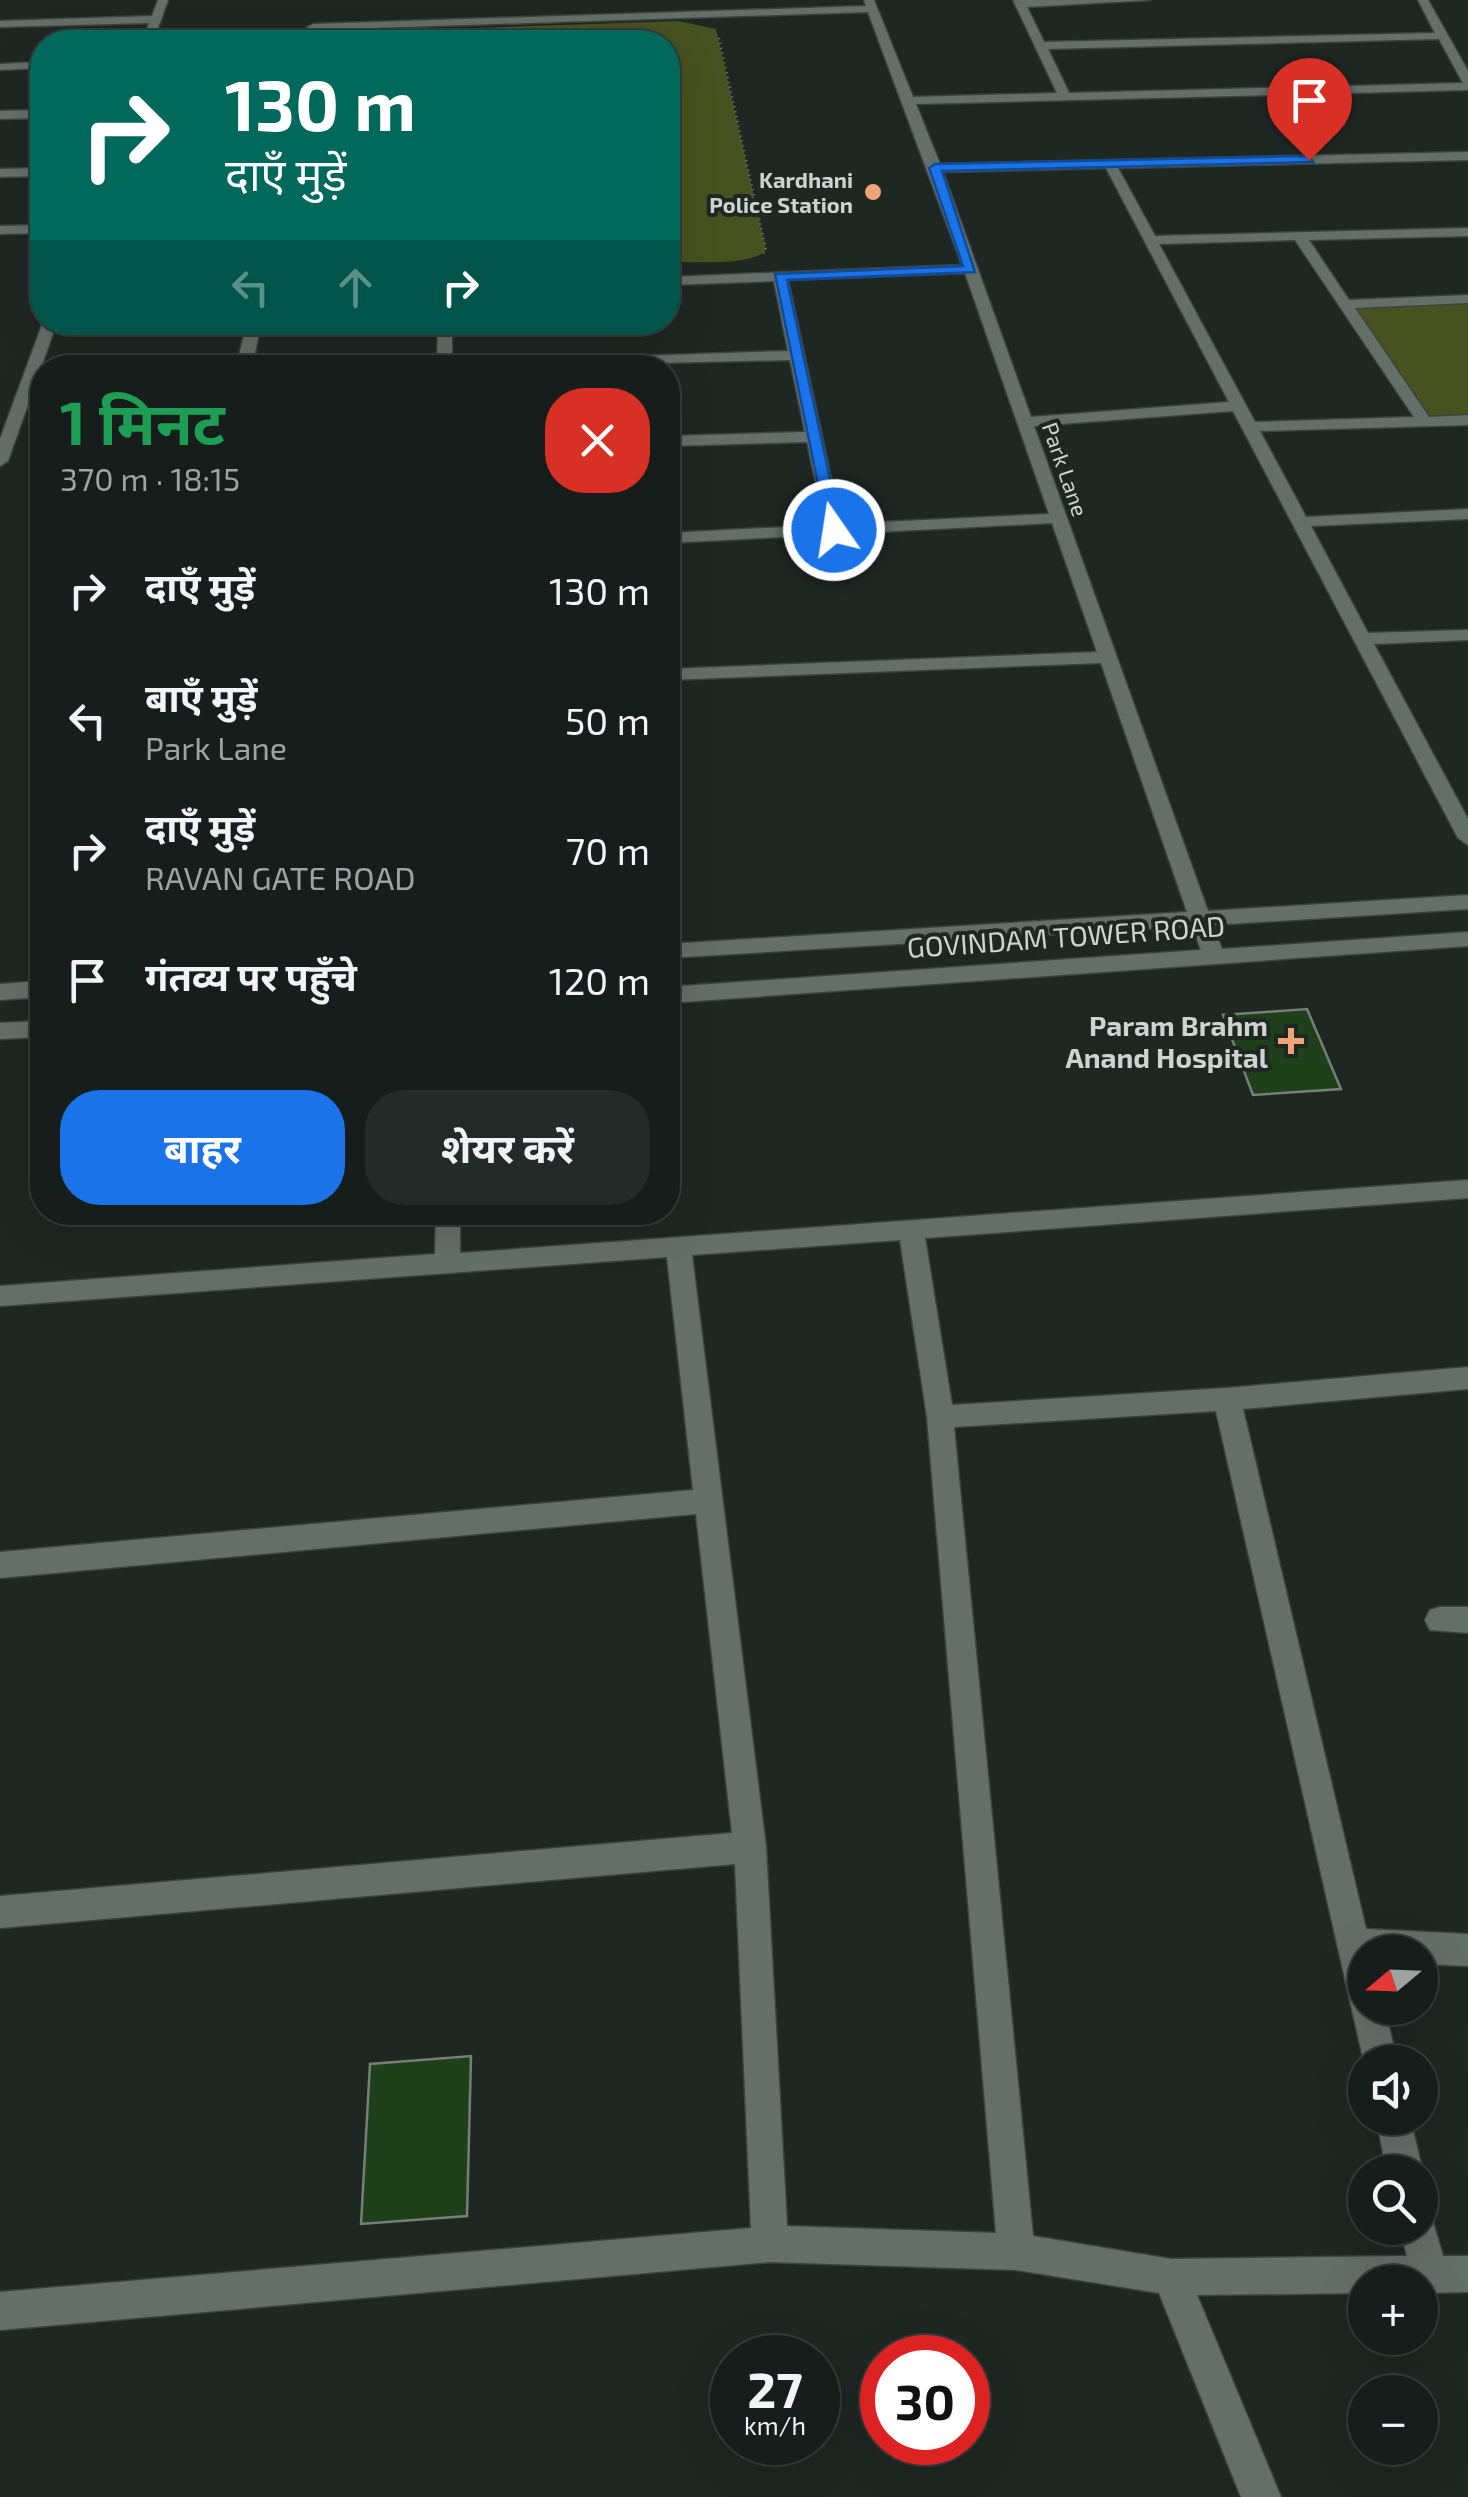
<!DOCTYPE html>
<html lang="hi">
<meta charset="utf-8">
<style>
:root{--surface:#171d1a;--page:#242a27;--text:#f1f3f6;--muted:#9ea2a2;--line:#363b39;--accent:#1a73e8}
body{margin:0;font-family:"Exo 2","Noto Sans Devanagari",sans-serif;background:var(--page);color:var(--text);height:100vh;display:flex;flex-direction:column;font-size:38px;white-space:nowrap}
*{box-sizing:border-box;margin:0}
p{font-size:32px;color:var(--muted)}
.icon{flex:none;width:55px;height:55px;fill:none;stroke:currentColor;stroke-width:2;stroke-linecap:round;stroke-linejoin:round}
.map{position:relative;flex:1;overflow:hidden}
.drawer{position:absolute;left:30px;top:355px;width:650px;height:870px;display:flex;flex-direction:column;background:var(--surface);border-radius:40px;box-shadow:0 10px 40px #0002,0 0 0 2px var(--line)}
.drawer>*{flex:none}
.hud{position:absolute;left:30px;top:30px;width:650px;height:305px;border-radius:40px;box-shadow:0 10px 40px #0002,0 0 0 2px var(--line);background:#00695c;color:#fff;overflow:hidden}
.needle{width:65px;rotate:251deg}
.tools{position:absolute;left:1348px;top:1935px;display:grid;gap:20px}
.tools a{display:grid;place-items:center;width:90px;height:90px;border-radius:50%;background:var(--surface);box-shadow:0 10px 40px #0002,0 0 0 2px var(--line);font-size:50px}
.speed{position:absolute;left:710px;top:2335px;display:flex;gap:20px;font-size:50px;font-weight:700;text-align:center}
.speed>*{display:grid;place-content:center;width:130px;height:130px;border-radius:50%;background:var(--surface);box-shadow:0 10px 40px #0002,0 0 0 2px var(--line);line-height:1}
.speed small{font-size:25px;font-weight:400}
.speed .limit{border:15px solid #d22;background:#fff;color:#111}
.pin{position:absolute;display:grid;place-items:center;width:85px;height:85px;color:#fff;margin:-102px -42px;border-radius:50% 50% 50% 0;rotate:-45deg;box-shadow:0 0 10px #0007}
.pin .icon{rotate:45deg}
.me{position:absolute;width:110px;margin:-55px;rotate:347deg;stroke-linejoin:round;filter:drop-shadow(0 0 8px #0008)}
.turn{display:flex;align-items:center;gap:35px;height:210px;padding:0 30px;font-size:45px}
.turn .icon{width:130px;height:130px;stroke-width:2.5}
.turn b{display:block;font-size:70px;line-height:85px}
.lanes{display:flex;align-items:center;height:95px;padding:0 30px;background:#0003;justify-content:center;gap:50px;direction:ltr}
.lanes .off{opacity:.35}
.round{display:grid;place-items:center;flex:none;width:105px;height:105px;border-radius:40px;background:var(--page)}
.headline{display:flex;align-items:center;justify-content:space-between;height:170px;padding:0 30px}
h1{font-size:60px;font-weight:700;line-height:75px;color:#1e9e55}
.cta{display:flex;gap:20px;margin-top:auto;padding:20px 30px}
.cta a{flex:1;height:115px;border-radius:40px;background:var(--accent);color:#fff;font-size:40px;font-weight:700;line-height:115px;text-align:center}
.cta a+a{background:var(--page);color:var(--text)}
ul{padding:0;list-style:none}
li{display:flex;align-items:center;gap:30px;height:130px;padding:0 30px}
li div{flex:1}
li b{display:block;font-size:38px}
li em{font-style:normal}
.map>svg:first-child{display:block}
.green{fill:#485120}
.building{fill:#1e411b;stroke:#777e76;stroke-width:2.5}
.lines{fill:none;stroke-linecap:round;stroke-linejoin:round}
.street-casing{stroke:#3b4340;stroke-width:3}
.path{stroke:#767d79;stroke-width:2.5;stroke-dasharray:1 4;stroke-linecap:butt}
.street{fill:#656f6a;fill-rule:evenodd}
.route{fill:#1a73e8;stroke:#114b97;stroke-width:2.5}
.poi-dot{fill:#f0a279;stroke:#1f2723;stroke-width:4}
.labels{text-anchor:middle;dominant-baseline:central;stroke-width:8;stroke-linejoin:round;paint-order:stroke}
.far-poi-label{font-size:22px;font-weight:bold;fill:#cdd3d0;stroke:#1f2723;text-anchor:end}
.far-street-label{font-size:22px;fill:#cdd3d0;stroke:#1f2723}
.street-label{font-size:28px;fill:#cdd3d0;stroke:#1f2723}
.poi-label{font-size:28px;font-weight:bold;fill:#cdd3d0;stroke:#1f2723;text-anchor:end}
</style>
<div class="map">
<svg width="1468" height="2497" viewBox="0 0 1468 2497">
<rect width="100%" height="100%" fill="#1f2723"/>
<!-- green -->
<g class="green">
<path d="M678,21L716,29L766,250C751,267 691,261 668,262V42H456V35L473,28Z"/>
<polygon points="1468,299 1468,420 1424,421 1345,304"/>
</g>
<!-- building -->
<g class="building">
<polygon points="1307,1009 1341,1089 1253,1095 1223,1015"/>
<polygon points="471,2056 467,2216 361,2224 370,2064"/>
</g>
<g class="lines">
<defs>
<g id="street">
<polygon points="158,0 168,0 153,42 142,42 149,23 0,27 0,21 152,16"/>
<path d="M864,0H874L913,97L1057,93L1013,0H1150L1027,7L1044,42L1435,33L1418,0H1428L1468,71V90L916,104L940,164L1468,152V160L1118,168L1155,236L1468,228V236L1309,240L1349,300L1468,295V303L1355,308L1429,417L1468,415V425L1260,431L1306,517L1468,509V519L1311,526L1368,633L1468,630V640L1374,644L1468,819V845L1458,838L1233,411L1034,426L1208,911L1468,895V909L1213,925L1222,949L1468,932V946L668,1003V987L1201,950L1192,926L668,958V944L1187,912L1101,663L668,680V669L1097,652L1052,523L668,543V533L825,525L807,442L668,446V436L805,432L790,360L437,368L438,322H452V362L788,351L774,281L668,285V277L962,265L868,12L313,30L307,27L313,24L866,6ZM1439,39L1463,83L1069,93L1048,49ZM1106,168L1229,402L1031,417L943,172ZM1295,240L1414,417L1255,422L1159,244ZM965,273L1049,514L841,524L788,280Z"/>
<polygon points="42,62 42,68 0,70 0,64"/>
<polygon points="42,110 42,118 0,119 0,111"/>
<polygon points="42,168 42,176 0,177 0,169"/>
<polygon points="42,225 42,233 0,234 0,226"/>
<polygon points="43,322 57,322 8,461 0,466 0,439"/>
<polygon points="247,322 261,322 252,368 151,368 158,363 238,360"/>
<polygon points="42,981 42,997 0,1000 0,984"/>
<polygon points="42,1021 42,1037 0,1039 0,1023"/>
<path d="M1468,1180V1198L925,1238L952,1405L1227,1388L1468,1367V1389L1243,1409L1366,1929L1468,1934V1966L1420,1964V1952H1365V2008H1385L1397,2062H1365V2067L1216,1411L954,1427L1033,2236L1171,2259L1407,2256L1400,2228H1420V2211L1431,2215L1443,2256H1468V2292L1420,2293V2282H1365V2293L1197,2295L1281,2497H1241L1159,2293L1016,2270L770,2262L0,2330V2292L751,2228L735,1864L0,1928V1896L732,1833L696,1514L0,1578V1552L693,1490L667,1257L0,1306V1286L435,1254L436,1212H460V1253ZM900,1240L927,1417L996,2233L787,2226L766,1847L692,1255Z"/>
<polygon points="1440,1607 1468,1607 1468,1633 1430,1630 1425,1620 1430,1610"/>
<polygon points="1376,2118 1410,2118 1423,2172 1420,2179 1420,2172 1387,2172"/>
</g>
</defs>
<!-- street casing -->
<use href="#street" class="street-casing"/>
<!-- path -->
<polyline class="path" points="719,38 766,250 762,255"/>
<!-- street -->
<use href="#street" class="street"/>
</g>
<!-- route -->
<polygon class="route" points="1309,156 1313,162 942,171 975,272 787,280 841,530 828,533 775,274 963,266 929,168 935,164"/>
<!-- markers -->
<g class="poi-dot">
<circle cx="873" cy="192" r="10"/>
<path d="M1286 1026h10v10h10v10h-10v10h-10v-10h-10v-10h10z"/>
</g>
<g class="labels">
<!-- far-poi labels -->
<g class="far-poi-label">
<text x="853" y="179">Kardhani<tspan x="853" dy="25">Police Station</tspan></text>
</g>
<!-- far-street labels -->
<g class="far-street-label">
<text transform="translate(1066 469) rotate(71)">Park Lane</text>
</g>
<!-- street labels -->
<g class="street-label">
<text transform="translate(1066 936) rotate(-4)">GOVINDAM TOWER ROAD</text>
</g>
<!-- poi labels -->
<g class="poi-label">
<text x="1268" y="1025">Param Brahm<tspan x="1268" dy="32">Anand Hospital</tspan></text>
</g>
</g>
</svg>
<div class="tools">
<a><svg class="needle" viewBox="-14 -14 28 28"><path d="M0-13l5 13h-10z" fill="#e53935"/><path d="M0 13l5-13h-10z" fill="#9ea2a2"/></svg></a>
<a><svg class="icon" aria-label="sound" viewBox="0 0 24 24"><path d="M4 9h4l5-4v14l-5-4H4zM17 9q2 3 0 6"/></svg></a>
<a><svg class="icon" aria-label="search" viewBox="0 0 24 24"><circle cx="10" cy="10" r="6"/><path d="M15 15l6 6"/></svg></a>
<a>+</a>
<a>−</a>
</div>
<div class="speed"><div>27<small>km/h</small></div><div class="limit">30</div></div>
<div class="pin" style="left:1309px;top:160px;background:#d93025"><svg class="icon" aria-label="arrive" viewBox="0 0 24 24"><path d="M6 21V4h12l-3 4 3 4H6"/></svg></div>
<svg class="me" style="left:834px;top:530px" viewBox="-20 -20 40 40"><circle r="17" fill="#1a73e8" stroke="#fff" stroke-width="3"/><path d="M0-11L8 9 0 5-8 9z" fill="#fff"/></svg>
<div class="hud">
<div class="turn"><svg class="icon" aria-label="right" viewBox="0 0 24 24"><path d="M7 20v-9h11M14 6l5 5-5 5"/></svg><div><b>130 m</b>दाएँ मुड़ें</div></div>
<div class="lanes"><svg class="icon off" aria-label="left" viewBox="0 0 24 24"><path d="M17 20v-9H6M10 6l-5 5 5 5"/></svg><svg class="icon off" aria-label="ahead" viewBox="0 0 24 24"><path d="M12 20V5M6 11l6-6 6 6"/></svg><svg class="icon" aria-label="right" viewBox="0 0 24 24"><path d="M7 20v-9h11M14 6l5 5-5 5"/></svg></div>
</div>
<section class="drawer">
<div class="headline"><div><h1>1 मिनट</h1><p>370 m · 18:15</p></div><a class="round" style="background:#d93025;color:#fff"><svg class="icon" aria-label="close" viewBox="0 0 24 24"><path d="M6 6l12 12M18 6L6 18"/></svg></a></div>
<ul>
<li><svg class="icon" aria-label="right" viewBox="0 0 24 24"><path d="M7 20v-9h11M14 6l5 5-5 5"/></svg><div><b>दाएँ मुड़ें</b></div><em>130 m</em></li>
<li><svg class="icon" aria-label="left" viewBox="0 0 24 24"><path d="M17 20v-9H6M10 6l-5 5 5 5"/></svg><div><b>बाएँ मुड़ें</b><p>Park Lane</p></div><em>50 m</em></li>
<li><svg class="icon" aria-label="right" viewBox="0 0 24 24"><path d="M7 20v-9h11M14 6l5 5-5 5"/></svg><div><b>दाएँ मुड़ें</b><p>RAVAN GATE ROAD</p></div><em>70 m</em></li>
<li><svg class="icon" aria-label="arrive" viewBox="0 0 24 24"><path d="M6 21V4h12l-3 4 3 4H6"/></svg><div><b>गंतव्य पर पहुँचे</b></div><em>120 m</em></li>
</ul>
<div class="cta"><a>बाहर</a><a>शेयर करें</a></div>
</section>
</div>
